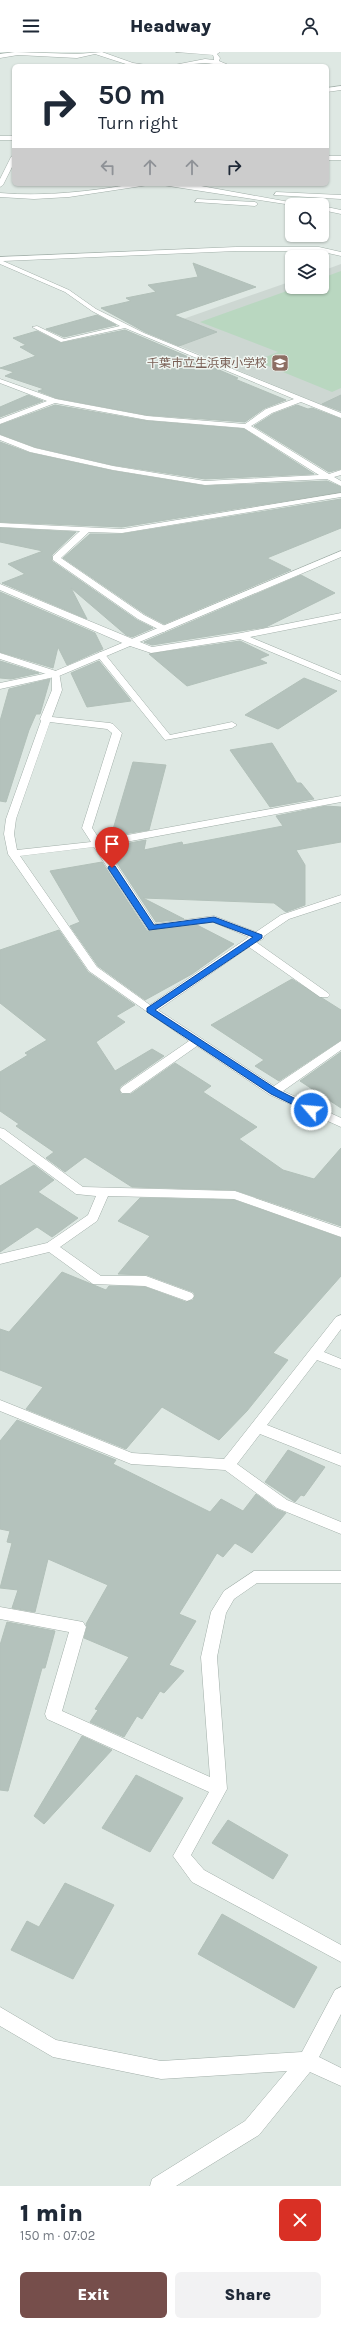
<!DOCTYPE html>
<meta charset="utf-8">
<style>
:root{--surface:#fff;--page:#f2f2f3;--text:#1f2937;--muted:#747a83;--accent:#764e4b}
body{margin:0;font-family:Karla,"Noto Sans JP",sans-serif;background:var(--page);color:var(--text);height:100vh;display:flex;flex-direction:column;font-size:15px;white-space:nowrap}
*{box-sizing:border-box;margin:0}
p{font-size:13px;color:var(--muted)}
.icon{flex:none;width:22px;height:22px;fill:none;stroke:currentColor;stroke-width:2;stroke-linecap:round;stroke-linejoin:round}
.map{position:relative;height:2134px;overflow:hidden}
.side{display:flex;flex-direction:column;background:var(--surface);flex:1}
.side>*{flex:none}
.hud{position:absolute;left:12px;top:12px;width:317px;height:122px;border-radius:6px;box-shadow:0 1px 3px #0004;background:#fff;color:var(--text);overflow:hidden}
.controls{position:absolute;left:285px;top:146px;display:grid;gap:8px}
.controls a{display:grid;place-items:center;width:44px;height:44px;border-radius:6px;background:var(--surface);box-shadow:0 1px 3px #0004;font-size:20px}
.pin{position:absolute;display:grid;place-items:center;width:34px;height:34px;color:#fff;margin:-41px -17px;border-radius:50% 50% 50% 0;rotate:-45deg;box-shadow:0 0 4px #0007}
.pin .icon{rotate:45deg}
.me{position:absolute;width:44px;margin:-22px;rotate:297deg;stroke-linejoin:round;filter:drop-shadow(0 0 3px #0008)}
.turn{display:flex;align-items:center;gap:14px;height:84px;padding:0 20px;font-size:18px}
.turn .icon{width:52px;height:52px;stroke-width:2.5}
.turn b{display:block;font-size:28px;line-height:34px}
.lanes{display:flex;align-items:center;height:38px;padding:0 20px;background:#0003;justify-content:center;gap:20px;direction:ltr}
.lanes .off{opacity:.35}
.round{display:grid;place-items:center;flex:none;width:42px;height:42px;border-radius:6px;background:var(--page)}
.headline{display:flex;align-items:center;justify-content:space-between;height:68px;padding:0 20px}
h1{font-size:24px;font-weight:800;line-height:30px}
.button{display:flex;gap:8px;margin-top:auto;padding:8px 20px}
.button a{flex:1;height:46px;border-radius:6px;background:var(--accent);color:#fff;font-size:16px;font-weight:800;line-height:46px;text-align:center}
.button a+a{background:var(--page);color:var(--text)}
header{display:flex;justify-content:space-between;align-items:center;height:52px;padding:0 20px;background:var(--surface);font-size:18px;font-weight:800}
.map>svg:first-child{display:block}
.built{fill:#cdd7d2}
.green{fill:#b9d7c0}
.building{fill:#b4c2bc;stroke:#b2c0b9}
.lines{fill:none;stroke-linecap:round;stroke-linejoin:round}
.minor-casing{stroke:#a2afa9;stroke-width:1}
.tertiary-casing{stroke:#a2afa9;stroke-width:1}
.minor{fill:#fff;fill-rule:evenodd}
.tertiary{fill:#fff;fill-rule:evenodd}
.route{fill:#1a73e8;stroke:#114b97}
.labels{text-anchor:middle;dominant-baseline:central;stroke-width:3;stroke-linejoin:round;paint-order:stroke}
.far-education-label{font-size:12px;fill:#785e54;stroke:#eef5f1;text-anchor:end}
</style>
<header><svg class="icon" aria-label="menu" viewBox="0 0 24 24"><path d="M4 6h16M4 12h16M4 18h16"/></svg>Headway<svg class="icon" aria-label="person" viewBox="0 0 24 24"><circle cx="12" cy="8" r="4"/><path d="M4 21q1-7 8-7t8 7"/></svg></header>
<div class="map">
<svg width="341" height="2134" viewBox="0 0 341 2134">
<rect width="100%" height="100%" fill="#dee8e3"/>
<!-- built -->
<polygon class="built" points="341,212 341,361 146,280 292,229 292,235 322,235 322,219"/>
<!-- green -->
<polygon class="green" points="341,219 341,336 332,340 256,309 278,300 200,270 298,235 322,235 322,226"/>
<!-- building -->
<g class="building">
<polygon points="193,211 256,235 174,263 217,280 179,294 145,280 101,256 131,249 126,246 156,240 148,233 198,225"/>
<polygon points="97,263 116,273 64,285 46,277"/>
<polygon points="125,278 238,326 235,327 286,348 265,356 245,370 147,363 56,346 38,339 44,337 5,324 14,320 0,316 36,304 20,295 26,293 13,286 37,279 61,291"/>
<polygon points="28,343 43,349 0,365 0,355"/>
<polygon points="341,343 341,359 322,352"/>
<polygon points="55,353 147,369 244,377 314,422 205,427 113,413 35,395 0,382 0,373"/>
<polygon points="297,353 308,357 312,356 341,367 341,417 329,420 254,374 273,362"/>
<polygon points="0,390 30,401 113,419 205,434 327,429 341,435 341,440 122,475 0,470"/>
<polygon points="341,447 341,476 267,506 291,518 164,572 145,562 63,506 90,482 122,482"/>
<polygon points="0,476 76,480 52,503 52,509 137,568 153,576 132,585 126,583 71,536 87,567 2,531 25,522 8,512 43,499 0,490"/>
<polygon points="301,523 335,541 266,575 152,593 144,590"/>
<polygon points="0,540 95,581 103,597 67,613 58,595 53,616 0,600"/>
<polygon points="240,589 269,603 259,607 267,611 187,634 149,602"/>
<polygon points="0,609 39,621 11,627 0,626"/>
<polygon points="99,609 129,646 131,649 87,655 71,621"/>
<polygon points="304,626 337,639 278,677 245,663"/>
<polygon points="50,627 40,662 36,662 29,678 6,750 0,749 0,669 9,637"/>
<polygon points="272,691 297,731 301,731 314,747 270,755 230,698"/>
<polygon points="133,710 166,713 149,778 111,784"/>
<polygon points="326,754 341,755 341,790 296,798 305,813 305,853 286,860 274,851 143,846 184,867 156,870 108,797 108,795 146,788 144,798 182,790 183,793 283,774 276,764"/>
<polygon points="102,810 147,879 197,873 234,892 192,922 145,948 98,914 70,874 80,870 50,819"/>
<polygon points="59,878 88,920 135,953 116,964 125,970 96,990 115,1019 152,997 164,1004 121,1034 119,1037 121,1042 131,1042 175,1011 211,1034 203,1040 257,1075 239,1087 283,1118 314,1127 341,1096 341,1174 235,1138 132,1135 85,1105 65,1120 46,1106 54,1100 16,1074 19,1072 0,1059 0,1020 28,1003 25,1001 47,988 0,951 0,898"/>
<polygon points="292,927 341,958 341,988 279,1029 255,1014 264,1008 211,973"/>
<polygon points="341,1000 341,1056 300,1029"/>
<polygon points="34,1113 54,1128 38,1140 78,1166 52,1185 37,1175 0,1200 0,1134"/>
<polygon points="140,1146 234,1148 341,1186 341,1224 273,1301 288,1308 247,1359 219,1388 162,1355 126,1397 26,1357 43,1335 0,1318 0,1277 9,1280 62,1220 106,1238 109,1234 145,1235 186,1250 193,1248 195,1243 193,1240 147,1223 118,1222 150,1184 118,1169"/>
<polygon points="17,1368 116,1408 113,1412 210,1460 221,1447 243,1459 256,1442 276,1457 286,1461 252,1501 235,1491 223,1505 217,1501 179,1562 196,1569 169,1613 184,1619 164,1641 160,1639 142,1667 137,1664 124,1685 90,1670 98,1658 95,1657 129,1605 84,1586 87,1575 86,1572 108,1533 48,1507 35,1560 12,1556 18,1538 0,1536 12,1491 7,1490 10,1479 0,1477 0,1389"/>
<polygon points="288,1398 325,1415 304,1444 301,1443 295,1450 265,1430"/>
<polygon points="7,1570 55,1579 45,1616 42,1616 8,1739 0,1738 0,1593"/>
<polygon points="82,1684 112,1698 44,1772 34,1764"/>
<polygon points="136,1723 183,1746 150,1800 102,1776"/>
<polygon points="228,1768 288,1803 273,1827 212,1791"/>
<polygon points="65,1831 114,1853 73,1927 11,1898 27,1869 39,1875"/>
<polygon points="222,1862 317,1915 294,1956 198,1902"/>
</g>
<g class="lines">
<defs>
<g id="minor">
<polygon points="15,0 77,2 102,0 133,11 153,14 132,14 95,2 77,6 18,3 0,6 0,2"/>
<polygon points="176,0 220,0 217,2 220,6 219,9 231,14 205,11 169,14 205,7 214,8 214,6 213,3"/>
<polygon points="341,34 341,38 327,40 327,36"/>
<polygon points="14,103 14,111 3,133 0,135 0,127 11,105"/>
<path d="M135,132H155L69,145L34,147L0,145V141C46,145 90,139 135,132Z"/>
<polygon points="156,132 190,132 306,153 292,153"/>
<polygon points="276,140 341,143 341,147 274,143"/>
<polygon points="197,147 255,150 258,152 255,154 195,150"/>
<polygon points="322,154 341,158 341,162 322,158"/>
<polygon points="236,195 319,195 341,200 341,204 319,199 236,199 3,209 69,238 96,257 144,281 341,361 341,366 301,350 272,361 251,374 329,422 341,418 341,423 334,425 341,429 341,434 327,427 205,433 113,418 30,400 0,388 0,383 35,396 113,414 205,429 319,423 244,376 147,368 55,351 0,372 0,367 47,349 0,331 0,327 56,347 147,364 245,372 266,357 294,347 125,276 61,290 32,275 37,274 64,287 120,274 92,259 65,240 0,212 0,205"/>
<polygon points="341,441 341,445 122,481 89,480 61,506 144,563 167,575 168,577 164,580 138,567 53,508 53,504 80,479 0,475 0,471 122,477"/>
<polygon points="0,532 152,595 241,581 341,561 341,567 250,585 341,623 341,629 240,587 151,601 127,593 0,538"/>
<polygon points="101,600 104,601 170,683 232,670 237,673 232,676 165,688 98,605 98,601"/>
<path d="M0,601L59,620L62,638L52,665L110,671L113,672L122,681L92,776L100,788L341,744V750L104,794L155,872L214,864L256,880L281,863L341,843V850L289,867L264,884L263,887L256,890L328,941L330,943L328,945H320L249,895L158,958L274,1034L341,989V998L283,1039L341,1066V1075L270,1043L197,994L130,1041H122L120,1038L122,1035L189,989L89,919L8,802L4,782L6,767L41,669L40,667L52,638V624L0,607ZM50,670L107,677L112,681L82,776L91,790L17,798L14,782L16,767ZM94,795L148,878L213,870L249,885L150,953L97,915L20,804Z"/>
<polygon points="0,1076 4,1077 83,1135 235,1139 341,1176 341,1185 234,1147 108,1144 97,1169 60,1195 101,1224 146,1224 192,1241 194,1244 192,1247 187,1249 145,1234 93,1232 49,1200 0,1212 0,1202 47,1191 88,1163 96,1144 76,1142 0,1086"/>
<polygon points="341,1263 341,1277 324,1300 341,1307 341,1317 317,1308 267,1373 341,1402 341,1414 260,1382 237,1412 287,1448 341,1470 341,1482 277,1456 225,1418 131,1412 0,1359 0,1348 132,1401 224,1407 336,1265"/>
<polygon points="254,1519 341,1519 341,1531 257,1531 234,1547 226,1561 217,1605 227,1737 191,1803 204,1818 341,1893 341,1910 192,1830 173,1804 209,1740 47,1667 45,1662 69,1580 0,1567 0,1555 83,1570 86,1575 62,1659 210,1725 201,1605 211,1560 224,1539"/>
<polygon points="341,1935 341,1962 319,2005 341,2016 341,2034 310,2020 259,2083 176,2134 150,2134 152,2127 245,2069 287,2019 161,2027 53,2005 0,1974 0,1955 56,1988 161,2009 302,2000 335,1938"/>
</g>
<g id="tertiary">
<rect x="0" y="84" width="14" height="4"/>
<rect x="327" y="104" width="14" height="4"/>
<polygon points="341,499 341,505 59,624 0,637 0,631 53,620"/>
</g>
</defs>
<!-- minor casing -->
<use href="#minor" class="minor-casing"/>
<!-- tertiary casing -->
<use href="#tertiary" class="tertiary-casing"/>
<!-- minor -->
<use href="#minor" class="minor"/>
<!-- tertiary -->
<use href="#tertiary" class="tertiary"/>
</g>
<!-- route -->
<polygon class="route" points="109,814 115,814 154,873 214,865 262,883 262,886 155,958 278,1038 314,1056 314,1060 308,1060 271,1042 147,960 147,956 253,885 213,870 149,878 108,816"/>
<!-- icons -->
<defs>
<symbol id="school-square" viewBox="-11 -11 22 22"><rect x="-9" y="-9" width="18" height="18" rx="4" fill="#8d6e63" stroke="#eef5f1"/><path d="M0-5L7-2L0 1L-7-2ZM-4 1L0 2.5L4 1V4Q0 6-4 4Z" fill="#fff"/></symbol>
</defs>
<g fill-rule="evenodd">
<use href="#school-square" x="270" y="301" width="20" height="20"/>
</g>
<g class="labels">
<!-- far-education labels -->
<g class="far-education-label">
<text x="267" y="311">千葉市立生浜東小学校</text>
</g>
</g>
</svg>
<div class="controls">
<a><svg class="icon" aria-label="search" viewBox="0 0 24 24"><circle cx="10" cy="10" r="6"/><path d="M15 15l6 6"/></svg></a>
<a><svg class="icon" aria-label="layers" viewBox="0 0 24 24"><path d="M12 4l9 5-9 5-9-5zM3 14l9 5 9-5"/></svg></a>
</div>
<div class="pin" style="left:112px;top:816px;background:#d93025"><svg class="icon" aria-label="arrive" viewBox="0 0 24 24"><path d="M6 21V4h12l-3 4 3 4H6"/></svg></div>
<svg class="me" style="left:311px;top:1058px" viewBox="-20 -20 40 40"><circle r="17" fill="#1a73e8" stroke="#fff" stroke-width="3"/><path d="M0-11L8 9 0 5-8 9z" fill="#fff"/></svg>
<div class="hud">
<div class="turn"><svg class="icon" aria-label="right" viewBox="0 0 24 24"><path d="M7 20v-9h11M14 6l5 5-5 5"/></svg><div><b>50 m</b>Turn right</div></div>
<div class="lanes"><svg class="icon off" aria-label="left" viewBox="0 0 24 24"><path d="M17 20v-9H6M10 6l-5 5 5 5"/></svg><svg class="icon off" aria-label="ahead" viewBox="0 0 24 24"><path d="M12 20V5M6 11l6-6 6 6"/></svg><svg class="icon off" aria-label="ahead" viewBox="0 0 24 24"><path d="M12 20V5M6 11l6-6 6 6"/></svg><svg class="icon" aria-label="right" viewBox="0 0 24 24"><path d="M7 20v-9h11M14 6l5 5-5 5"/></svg></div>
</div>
</div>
<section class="side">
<div class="headline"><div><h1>1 min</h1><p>150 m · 07:02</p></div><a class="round" style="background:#d93025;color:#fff"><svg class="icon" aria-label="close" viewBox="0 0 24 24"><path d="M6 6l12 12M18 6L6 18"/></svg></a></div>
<div class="button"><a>Exit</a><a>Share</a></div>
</section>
